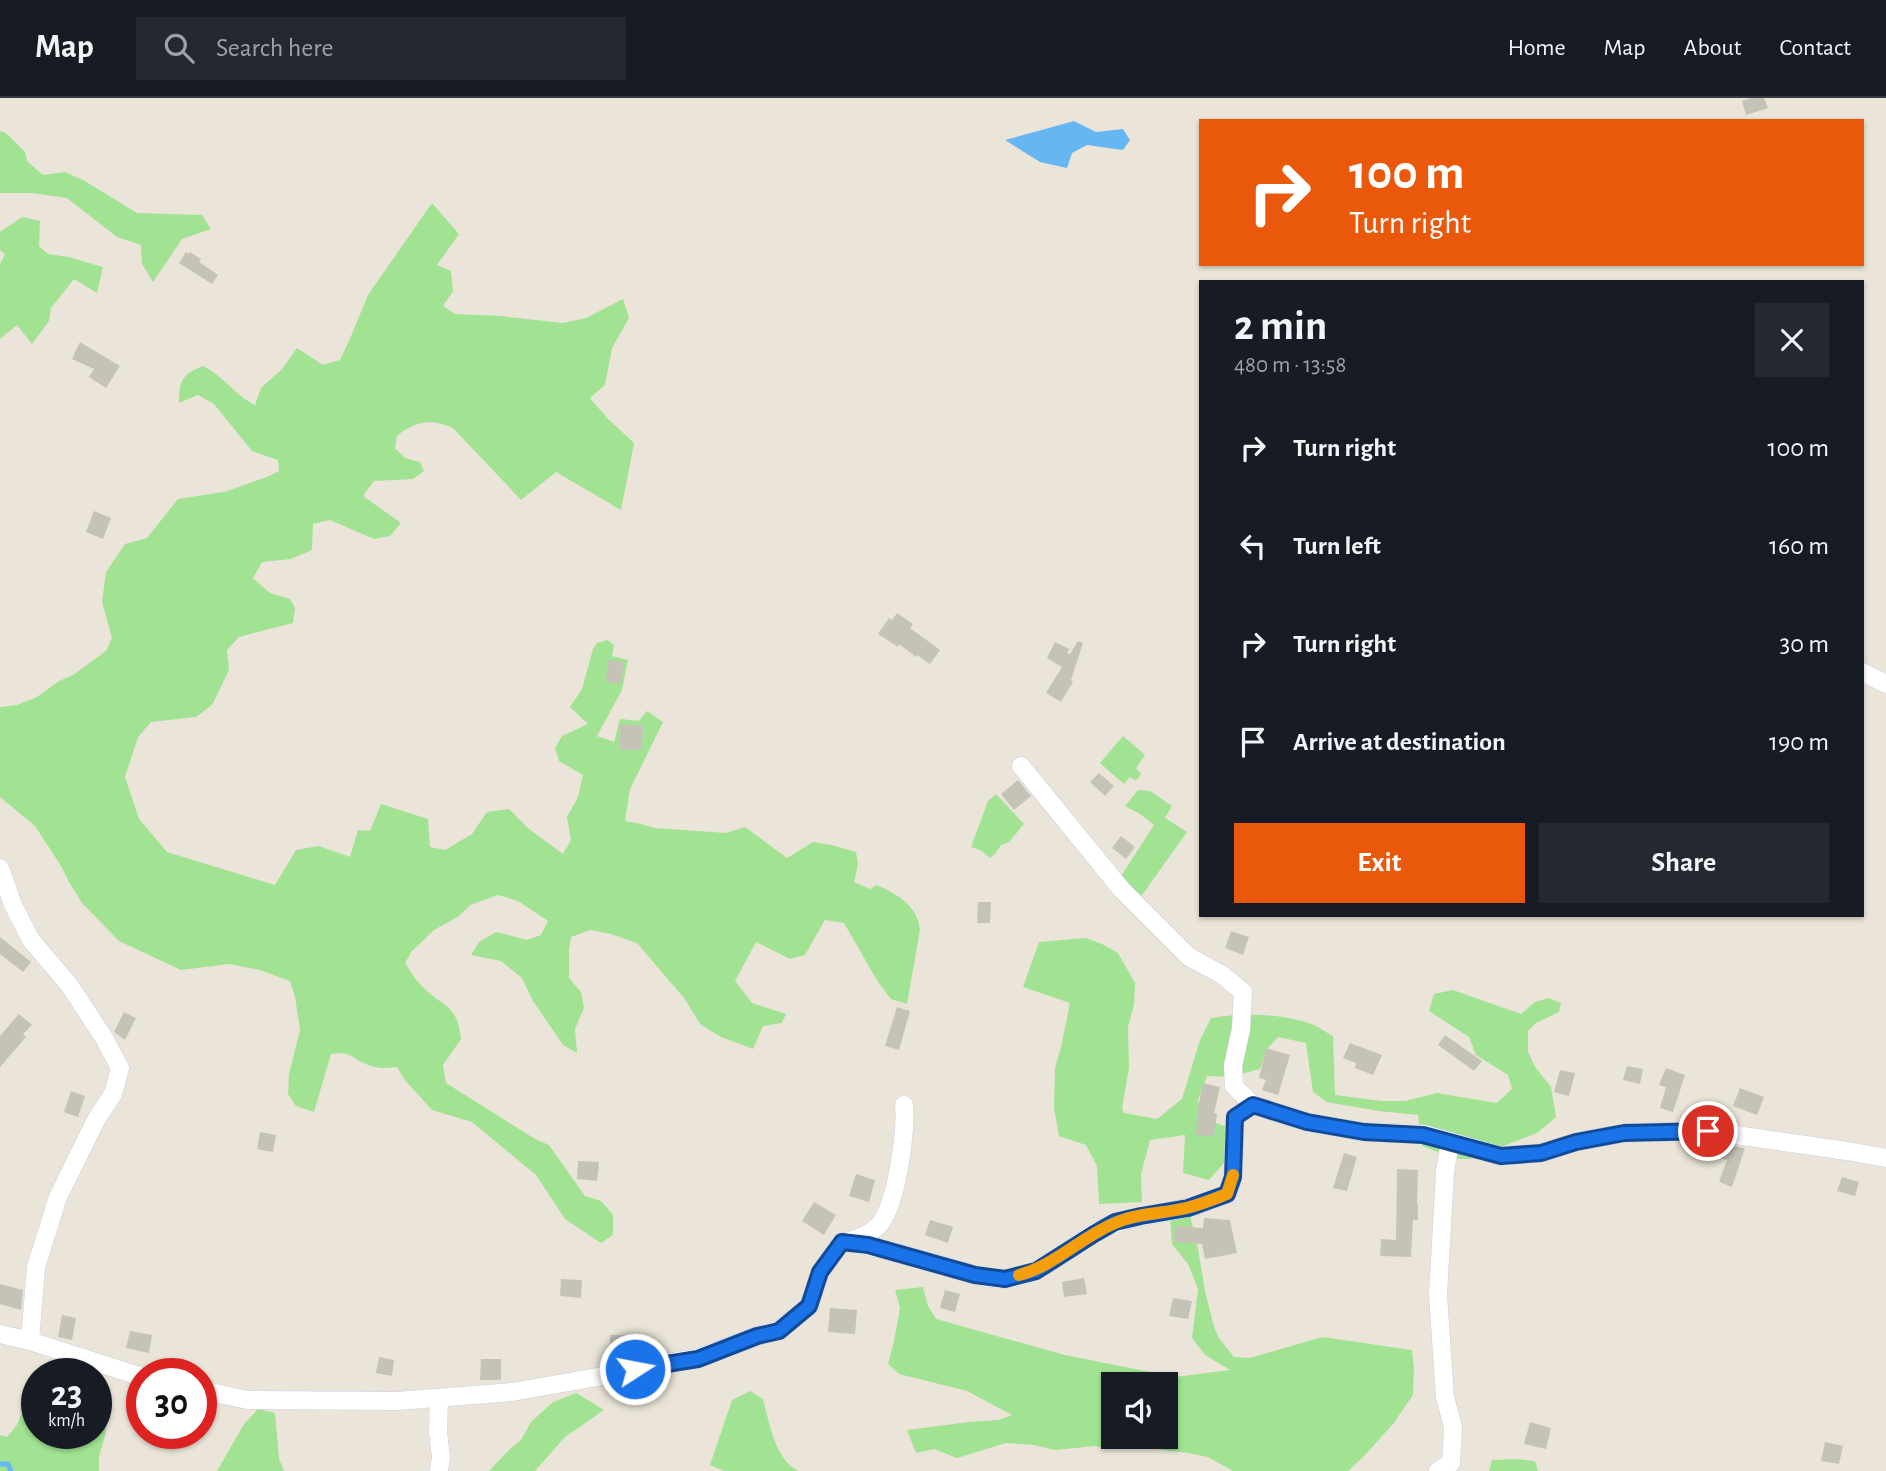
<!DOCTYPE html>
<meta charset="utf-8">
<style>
:root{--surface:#171b24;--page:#242831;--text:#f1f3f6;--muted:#9ea1a6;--line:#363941;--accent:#ea580c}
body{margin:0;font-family:"Alegreya Sans",sans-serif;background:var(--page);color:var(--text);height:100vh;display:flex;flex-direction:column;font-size:26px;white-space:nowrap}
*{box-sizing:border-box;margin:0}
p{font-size:23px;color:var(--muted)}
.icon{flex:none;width:38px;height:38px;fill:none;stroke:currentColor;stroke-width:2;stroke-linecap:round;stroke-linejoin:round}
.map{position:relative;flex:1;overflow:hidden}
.drawer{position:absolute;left:1199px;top:182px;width:665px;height:637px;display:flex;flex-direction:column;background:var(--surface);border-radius:0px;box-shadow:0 2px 5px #0004}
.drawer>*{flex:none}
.hud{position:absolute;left:1199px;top:21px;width:665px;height:147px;border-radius:0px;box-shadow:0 2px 5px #0004;background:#ea580c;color:#fff;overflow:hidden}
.controls{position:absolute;left:1101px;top:1274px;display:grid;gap:14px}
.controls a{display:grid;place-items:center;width:77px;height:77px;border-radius:0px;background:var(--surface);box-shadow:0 2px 5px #0004;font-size:35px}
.speed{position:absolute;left:21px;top:1260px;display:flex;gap:14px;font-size:35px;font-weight:700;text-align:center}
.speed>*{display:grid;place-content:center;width:91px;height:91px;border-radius:50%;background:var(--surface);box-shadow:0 2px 5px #0004;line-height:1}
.speed small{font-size:18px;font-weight:400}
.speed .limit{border:10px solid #d22;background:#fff;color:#111}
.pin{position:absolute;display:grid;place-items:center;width:60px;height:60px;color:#fff;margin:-30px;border:4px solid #fff;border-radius:50%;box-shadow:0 2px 7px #0007}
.me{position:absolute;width:77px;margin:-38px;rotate:79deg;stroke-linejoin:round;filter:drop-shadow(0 0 5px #0008)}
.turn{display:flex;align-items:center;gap:24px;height:147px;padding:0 35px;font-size:32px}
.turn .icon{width:91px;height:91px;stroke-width:2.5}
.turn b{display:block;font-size:49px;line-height:60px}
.round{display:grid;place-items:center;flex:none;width:74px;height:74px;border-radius:0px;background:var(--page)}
.head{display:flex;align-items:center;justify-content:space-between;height:119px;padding:0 35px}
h1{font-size:42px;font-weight:700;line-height:52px}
.primary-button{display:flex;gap:14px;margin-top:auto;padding:14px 35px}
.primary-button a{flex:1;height:80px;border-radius:0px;background:var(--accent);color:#fff;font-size:28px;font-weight:700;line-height:80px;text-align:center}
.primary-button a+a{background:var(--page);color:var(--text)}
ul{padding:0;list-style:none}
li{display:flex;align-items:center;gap:21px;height:98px;padding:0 35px}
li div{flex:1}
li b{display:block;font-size:26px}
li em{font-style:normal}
header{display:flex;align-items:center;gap:42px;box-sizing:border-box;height:98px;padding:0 35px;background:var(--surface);border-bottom:2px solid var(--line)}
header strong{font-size:33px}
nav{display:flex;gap:38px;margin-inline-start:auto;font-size:24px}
.search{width:490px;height:63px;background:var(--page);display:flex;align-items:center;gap:18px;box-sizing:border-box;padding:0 24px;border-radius:0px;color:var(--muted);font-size:26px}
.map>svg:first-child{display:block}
.green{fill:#a1e392;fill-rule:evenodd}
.water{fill:#66b6f1}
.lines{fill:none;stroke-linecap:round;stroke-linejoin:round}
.stream{stroke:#66b6f1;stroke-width:5}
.building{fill:#c5c2b8}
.street-casing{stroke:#cdcee1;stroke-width:19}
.street{stroke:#fff;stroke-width:18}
.route-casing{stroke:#114b97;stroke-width:18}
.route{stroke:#1a73e8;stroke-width:12}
.slow{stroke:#f59e0b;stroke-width:12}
</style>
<header>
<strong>Map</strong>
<div class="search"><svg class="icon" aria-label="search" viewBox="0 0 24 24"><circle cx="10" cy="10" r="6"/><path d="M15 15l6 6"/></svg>Search here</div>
<nav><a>Home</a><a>Map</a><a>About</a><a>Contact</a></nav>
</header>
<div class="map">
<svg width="1886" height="1373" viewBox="0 0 1886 1373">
<rect width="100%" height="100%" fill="#eae5d8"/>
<!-- green -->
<g class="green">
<polygon points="0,33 6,35 25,54 27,63 43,77 65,74 83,82 137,115 202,117 211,131 182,141 153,184 142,166 141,147 117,139 67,100 32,95 0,95"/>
<path d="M432,105L459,136L437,167L451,173L453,193L443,208L455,216L500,218L563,225L586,220L623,201L629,220L612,250L605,287L590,300L608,321L634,345L621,412L556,374L521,402L453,330C431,320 415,323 397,338L395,350L405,360L420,364L424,373L413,381L374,383L363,398L401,425L390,438L374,441L330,422L313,426L312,452L291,461L262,464L253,480L270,495L290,501L295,510L293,525L239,539L227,552L229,572L212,607L196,619L151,624L138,639L125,679L139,721L167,754L275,787L296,752L319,748L350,759L358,732L370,733L381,706L428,721L430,749L445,752L472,736L487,714L509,711L529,731L563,756L571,742L567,719L578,699L583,677L559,663L555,650L562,638L588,626L570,609L582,591L593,551L597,545L607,542L614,547L612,558L628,562L622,592L597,638L614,644L620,621L639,623L647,613L663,624L630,691L625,723L641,726L655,730L726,735L745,729L787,760L813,744L831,747L856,754L858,766L854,784L870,791L876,787C896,795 918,808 920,832L907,906L891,901L878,884L844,825L825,822L805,857L790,861L756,844L735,883L752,905L786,916L782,925L763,928L753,951L721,939L701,927L684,900L637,845L611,836L590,832L571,839L569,852V880L581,894L584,910L575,931L577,955L563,947L533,903L522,880L501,863L471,857L479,844L496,834L527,842L541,837L548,823L518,803L498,797L470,807L459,818L434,832L412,853L405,865C410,872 415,882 422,888C442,910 457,904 461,941L443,967L446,985L535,1041L549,1047L585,1098L601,1103L613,1117V1137L601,1145L565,1121L536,1077L472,1024L432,1012L404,981L397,969C387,970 378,971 368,967C351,960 352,953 331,956L314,1014L296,1008L288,996L289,976L300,932L295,899L290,883L260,872L229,866L181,872L119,843L82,805L69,784L61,768L35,728L0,699V609L17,607L37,599L59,583L73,577L106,553L112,540L102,504L106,474L125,446L147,440L178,401L224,394L267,379L279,373L278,362L252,353L214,306L198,297L179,305C179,283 182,276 203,268C225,279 233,296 255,307L261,290L282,271L297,250L323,267L340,262L349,243L368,197Z"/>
<polygon points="22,119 40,123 39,148 48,156 68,159 103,169 97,195 74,181 51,210 49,223 32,246 17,227 0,241 0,166 5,156 0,152 0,134"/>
<polygon points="1123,638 1145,657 1136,670 1141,676 1136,683 1130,679 1124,686 1100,665"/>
<polygon points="1138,692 1150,693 1172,708 1165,720 1187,734 1140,800 1120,780 1154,727 1140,716 1125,708"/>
<polygon points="996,696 1024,726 1009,744 1001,747 995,756 990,760 982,753 971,749 988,703"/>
<path d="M1086,840L1102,846L1118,855L1135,885L1134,907L1128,929L1129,970L1122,1010L1124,1015L1157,1021L1182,1001L1200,942L1211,920C1244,915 1282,915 1314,927C1320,930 1327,935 1333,938L1335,997L1382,1003H1405L1437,995L1497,1005L1512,991L1508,977L1476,957L1469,939L1429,913L1434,896L1453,892L1521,916L1535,904L1548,900L1561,905L1559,914L1536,925L1528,933V954L1535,969L1551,989L1556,1019L1537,1035L1470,1061H1456L1422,1048L1418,1017L1378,1013L1327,1004L1313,994L1306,945L1278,939L1266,952L1260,971L1230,979L1207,978L1198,1002L1201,1020L1228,1029L1224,1065L1209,1082L1183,1075L1185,1037L1150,1042L1141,1076L1142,1104L1099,1106L1097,1068L1086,1047L1059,1038L1054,1010L1055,970L1061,949L1070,905L1023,889L1039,844Z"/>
<path d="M1187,1106L1197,1145L1205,1193L1213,1225L1218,1239L1234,1259L1250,1260L1322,1239L1412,1252L1414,1270L1413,1297L1393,1326L1365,1357L1348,1373H1233L1208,1359L1188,1355L1148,1350L1111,1351L1095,1348L1055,1352L1034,1347L1006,1345L957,1360L934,1351L916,1355L907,1332L969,1324L999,1322L1012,1317L967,1293L899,1276L888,1266L894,1243L900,1210L895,1192L923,1189L928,1208L936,1221L1065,1257L1175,1279L1230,1272L1205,1257L1192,1240L1198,1191L1188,1166L1172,1146L1170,1119ZM1113,1286H1166V1339H1113Z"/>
<polygon points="105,1293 106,1334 99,1359 99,1373 0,1373 0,1337 7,1339 17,1327 29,1297 37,1297 37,1335 96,1335 96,1295"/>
<path d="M750,1293L763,1301C769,1323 775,1363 799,1373H724L710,1367L732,1302Z"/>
<polygon points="576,1295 604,1312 565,1339 535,1373 489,1373 509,1352 521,1342 531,1324 553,1304"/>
<polygon points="258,1311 275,1315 279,1361 284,1373 217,1373 244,1326"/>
<polygon points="1517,1361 1535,1363 1538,1373 1489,1373 1492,1362"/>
</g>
<!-- water -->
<polygon class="water" points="1074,23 1096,34 1123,31 1130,42 1123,52 1087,47 1072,55 1067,70 1040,64 1005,42"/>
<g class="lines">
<!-- stream -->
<polyline class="stream" points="0,1366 8,1366 11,1373"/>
</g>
<!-- building -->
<g class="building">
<polygon points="1751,0 1764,0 1768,10 1746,17 1742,3"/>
<polygon points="186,154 189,156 190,154 201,161 199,164 218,177 212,186 179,165"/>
<polygon points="80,244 120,268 106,290 89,279 94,271 72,261"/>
<polygon points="94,413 111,420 103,441 86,434"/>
<polygon points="897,515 913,526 910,530 940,552 930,566 917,557 916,559 899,546 898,549 878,536 889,520 892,522"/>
<polygon points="1078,543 1083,545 1071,582 1073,584 1061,604 1046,595 1062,569 1047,560 1055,544 1069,551 1067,555 1070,556"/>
<polygon points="608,562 624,564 621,586 606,584"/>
<polygon points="620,627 643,627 642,652 620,652"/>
<polygon points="1099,675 1114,688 1105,698 1090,684"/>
<polygon points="1018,682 1031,698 1014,712 1001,696"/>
<polygon points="1121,738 1135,749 1126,761 1112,750"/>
<polygon points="978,804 991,804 990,825 977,825"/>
<polygon points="1231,833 1249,839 1243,857 1225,850"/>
<polygon points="0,839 31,864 23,874 0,856"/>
<polygon points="897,909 910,913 899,952 885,948"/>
<polygon points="124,914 136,920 125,942 114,934"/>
<polygon points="19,916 32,927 23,936 26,939 0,969 0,938"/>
<polygon points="1445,937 1482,963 1474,973 1438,947"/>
<polygon points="1350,945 1382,957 1373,977 1355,970 1356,965 1343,960"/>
<polygon points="1266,950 1290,957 1278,997 1262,992 1266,982 1259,980"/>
<polygon points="1627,968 1643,971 1640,986 1623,982"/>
<polygon points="1666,970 1685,977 1673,1014 1660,1010 1666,989 1659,987"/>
<polygon points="1560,972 1575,975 1569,998 1554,994"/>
<polygon points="1203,985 1220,989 1214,1015 1217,1016 1214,1039 1196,1037 1199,1005"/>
<polygon points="1740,990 1764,999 1757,1017 1733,1008"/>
<polygon points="71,993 85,998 78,1019 64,1014"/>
<polygon points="260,1034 276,1037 273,1054 257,1051"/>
<polygon points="1724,1047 1745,1050 1732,1089 1719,1084 1727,1062 1720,1060"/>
<polygon points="1344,1055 1357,1059 1347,1093 1333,1090"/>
<polygon points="578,1063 599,1064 597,1083 577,1081"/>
<polygon points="1397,1071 1418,1072 1417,1106 1418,1106 1418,1122 1413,1122 1411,1159 1380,1158 1381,1141 1396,1142"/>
<polygon points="856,1076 875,1082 869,1104 849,1098"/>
<polygon points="1842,1079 1859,1084 1855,1098 1837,1093"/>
<polygon points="814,1104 836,1117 824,1137 802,1123"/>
<polygon points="1204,1120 1230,1122 1237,1155 1205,1161 1202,1146 1174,1144 1175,1128 1203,1130"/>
<polygon points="930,1122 953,1129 948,1145 925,1137"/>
<polygon points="1084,1180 1087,1196 1064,1199 1062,1184"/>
<polygon points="561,1181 582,1182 581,1200 560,1198"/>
<polygon points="0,1186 23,1192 21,1212 0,1206"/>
<polygon points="945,1192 960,1196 955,1214 940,1210"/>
<polygon points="1173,1200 1192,1203 1188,1221 1169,1218"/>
<polygon points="830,1210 857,1212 855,1236 828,1234"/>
<polygon points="62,1217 76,1220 72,1242 58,1239"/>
<polygon points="130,1233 152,1237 149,1255 126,1250"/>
<rect x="610" y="1237" width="19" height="16"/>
<polygon points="379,1259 394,1262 392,1278 376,1275"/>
<polygon points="481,1261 501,1261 501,1282 480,1282"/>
<polygon points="1530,1324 1551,1330 1546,1351 1524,1346"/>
<polygon points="1825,1344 1843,1348 1839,1366 1821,1363"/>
</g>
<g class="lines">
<defs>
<g id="street">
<polyline points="1862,574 1886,586"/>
<polyline points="1021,668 1122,792 1189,859 1221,876 1243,894 1241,931 1233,968 1234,988 1253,1007 1307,1024 1364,1034 1423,1036 1501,1058 1540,1055 1576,1044 1624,1035 1708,1033 1847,1053 1886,1060"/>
<polyline points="0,770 13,807 31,842 70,888 104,940 120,970 113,996 96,1022 58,1099 36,1169 30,1243"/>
<path d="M849,1143C859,1140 870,1136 878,1128C896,1111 907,1032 904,1007"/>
<polyline points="0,1236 30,1243 142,1279"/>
<path d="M201,1292L248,1302L397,1303L512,1294L603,1278L661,1266L698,1260L757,1238L779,1232L809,1208L820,1174L842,1144C876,1148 908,1158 941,1167C961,1173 983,1181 1004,1181C1037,1180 1067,1151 1094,1135C1125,1118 1153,1118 1186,1110C1200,1107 1214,1101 1227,1096L1233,1079L1235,1019L1253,1007"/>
<polyline points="439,1300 438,1334 441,1359 439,1373"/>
<polyline points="1438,1373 1451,1365 1453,1329 1445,1299 1438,1197 1445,1074 1450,1044"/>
</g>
</defs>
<!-- street casing -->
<use href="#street" class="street-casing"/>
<!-- street -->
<use href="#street" class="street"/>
</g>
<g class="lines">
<defs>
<polyline id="route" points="635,1271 698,1261 757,1238 779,1233 809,1208 820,1174 842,1144 868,1147 975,1177 1005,1181 1036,1173 1094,1136 1115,1124 1141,1118 1188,1110 1227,1096 1233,1079 1235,1019 1253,1007 1307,1024 1364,1034 1423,1037 1501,1058 1541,1055 1576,1044 1624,1035 1708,1033"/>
</defs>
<!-- route casing -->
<use href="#route" class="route-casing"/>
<!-- route -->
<use href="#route" class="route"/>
<!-- slow -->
<path class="slow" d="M1019,1177C1054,1168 1080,1140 1113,1126C1135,1115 1162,1116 1186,1110C1200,1107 1214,1101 1227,1096L1233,1077"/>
</g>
</svg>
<div class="controls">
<a><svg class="icon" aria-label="sound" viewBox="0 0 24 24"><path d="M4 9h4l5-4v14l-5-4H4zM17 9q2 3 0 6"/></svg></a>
</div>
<div class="speed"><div>23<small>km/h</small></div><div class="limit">30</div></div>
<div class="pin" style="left:1708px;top:1033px;background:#d93025"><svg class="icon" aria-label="arrive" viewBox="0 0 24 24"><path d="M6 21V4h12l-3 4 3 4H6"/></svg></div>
<svg class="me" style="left:635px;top:1271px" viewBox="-20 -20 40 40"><circle r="17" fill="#1a73e8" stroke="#fff" stroke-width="3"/><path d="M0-11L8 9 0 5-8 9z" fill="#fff"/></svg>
<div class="hud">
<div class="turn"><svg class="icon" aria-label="right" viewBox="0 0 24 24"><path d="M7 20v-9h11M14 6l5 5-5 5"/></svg><div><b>100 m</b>Turn right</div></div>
</div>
<section class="drawer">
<div class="head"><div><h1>2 min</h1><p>480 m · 13:58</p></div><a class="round"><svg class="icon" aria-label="close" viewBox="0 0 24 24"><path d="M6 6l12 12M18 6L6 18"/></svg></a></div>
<ul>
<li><svg class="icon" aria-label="right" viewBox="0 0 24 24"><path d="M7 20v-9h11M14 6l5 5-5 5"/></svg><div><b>Turn right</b></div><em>100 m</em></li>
<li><svg class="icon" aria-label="left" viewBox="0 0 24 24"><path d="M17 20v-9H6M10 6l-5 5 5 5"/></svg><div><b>Turn left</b></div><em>160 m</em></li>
<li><svg class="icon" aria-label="right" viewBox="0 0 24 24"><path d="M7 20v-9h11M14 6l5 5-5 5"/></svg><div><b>Turn right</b></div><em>30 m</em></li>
<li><svg class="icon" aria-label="arrive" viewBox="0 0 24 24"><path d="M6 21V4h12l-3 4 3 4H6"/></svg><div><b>Arrive at destination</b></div><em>190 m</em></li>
</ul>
<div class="primary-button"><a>Exit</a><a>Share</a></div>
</section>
</div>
